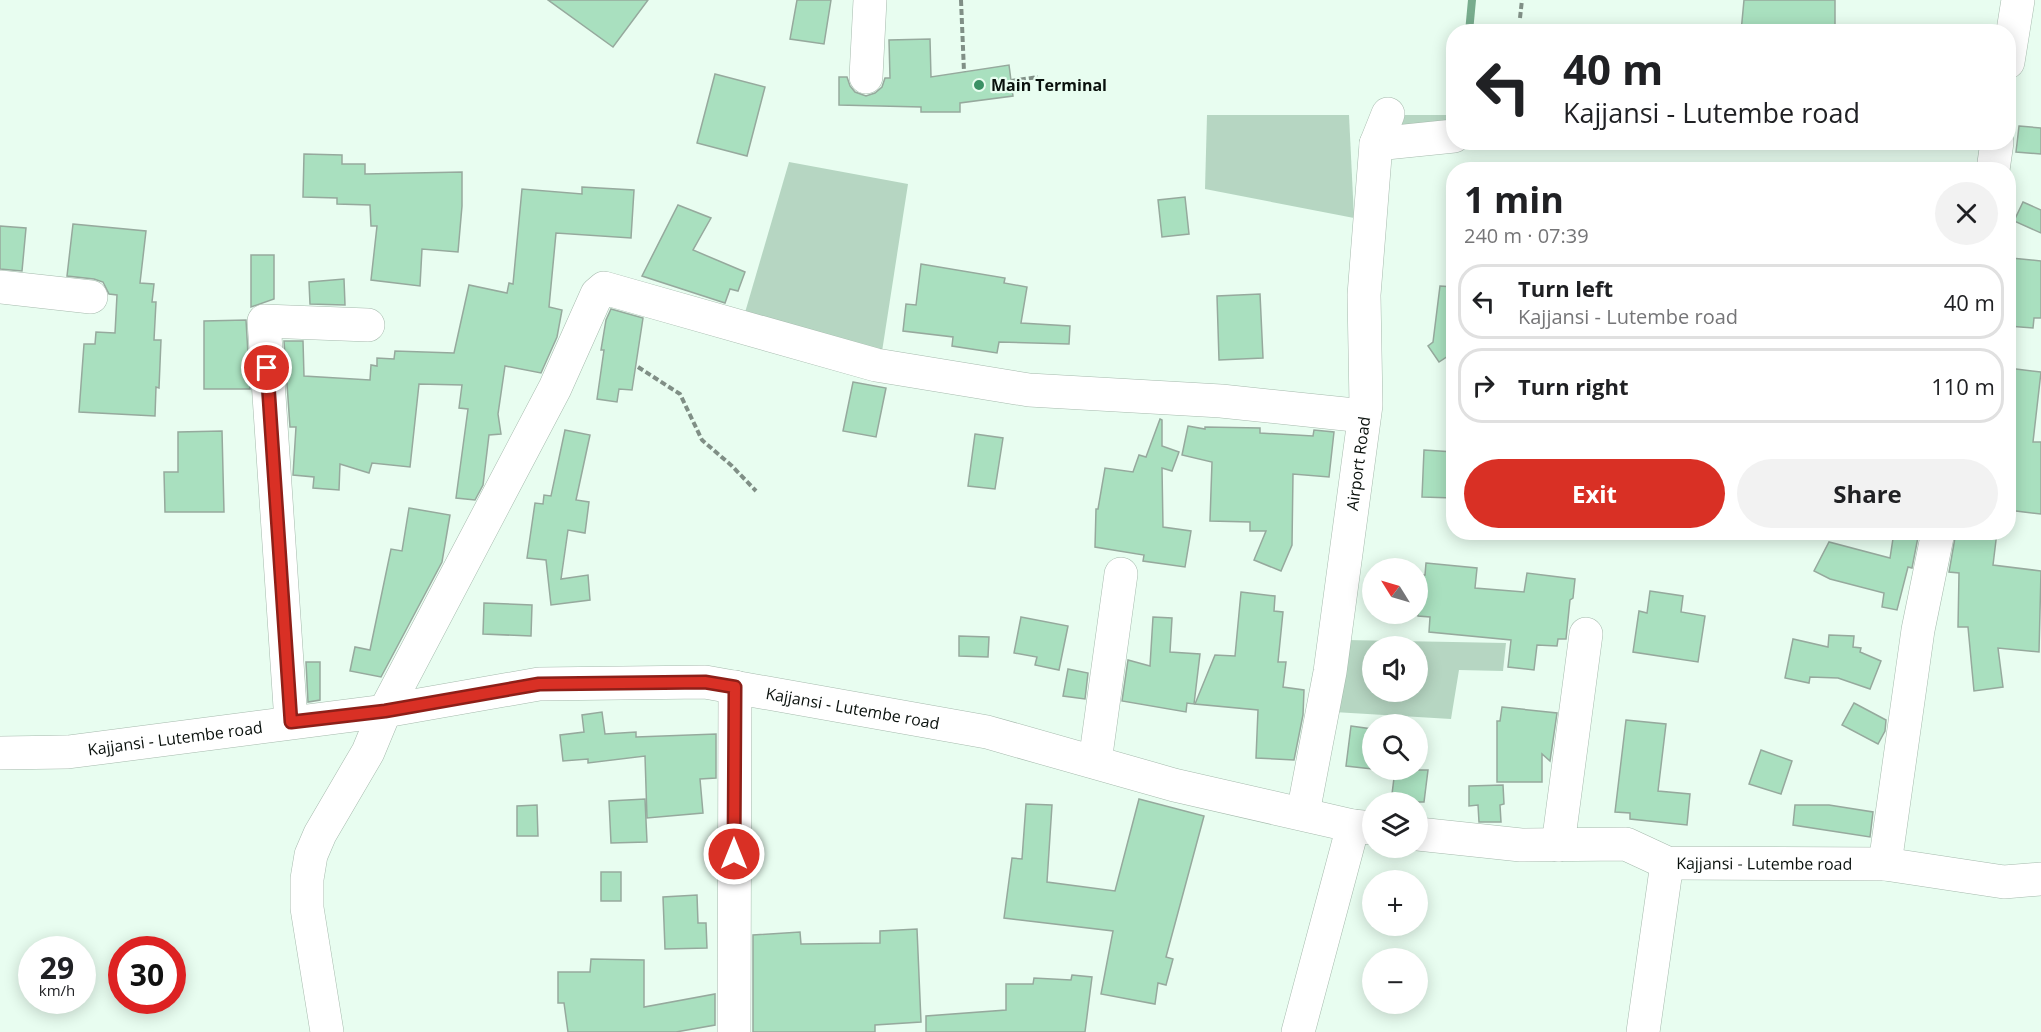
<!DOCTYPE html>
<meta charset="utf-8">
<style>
:root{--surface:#fff;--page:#f2f2f2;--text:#202124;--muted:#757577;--line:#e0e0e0;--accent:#d93025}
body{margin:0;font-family:"Open Sans",sans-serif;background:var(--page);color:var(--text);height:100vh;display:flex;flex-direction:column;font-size:22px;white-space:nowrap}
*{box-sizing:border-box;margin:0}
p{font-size:20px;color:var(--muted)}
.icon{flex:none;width:33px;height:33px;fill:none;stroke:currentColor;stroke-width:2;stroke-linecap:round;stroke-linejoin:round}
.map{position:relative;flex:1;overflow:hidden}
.details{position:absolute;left:1446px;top:162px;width:570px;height:378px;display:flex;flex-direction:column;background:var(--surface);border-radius:24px;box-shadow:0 3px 15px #0003}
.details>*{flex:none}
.top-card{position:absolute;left:1446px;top:24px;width:570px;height:126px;border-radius:24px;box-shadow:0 3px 15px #0003;background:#fff;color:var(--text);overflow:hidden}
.needle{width:39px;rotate:307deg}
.fabs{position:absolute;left:1362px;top:558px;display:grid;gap:12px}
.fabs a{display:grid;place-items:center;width:66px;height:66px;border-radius:50%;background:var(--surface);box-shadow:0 3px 15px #0003;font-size:30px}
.speed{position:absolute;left:18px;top:936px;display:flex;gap:12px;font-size:30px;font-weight:700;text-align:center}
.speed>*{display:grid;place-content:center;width:78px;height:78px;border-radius:50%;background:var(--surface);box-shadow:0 3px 15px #0003;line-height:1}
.speed small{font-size:15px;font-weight:400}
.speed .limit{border:9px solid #d22;background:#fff;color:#111}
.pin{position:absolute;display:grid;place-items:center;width:51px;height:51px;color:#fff;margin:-26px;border:3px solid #fff;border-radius:50%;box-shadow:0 2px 6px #0007}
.me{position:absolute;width:66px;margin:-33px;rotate:0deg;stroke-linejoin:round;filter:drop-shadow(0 0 4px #0008)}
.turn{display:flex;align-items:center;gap:21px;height:126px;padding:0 18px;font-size:27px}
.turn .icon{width:78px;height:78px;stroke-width:2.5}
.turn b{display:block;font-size:42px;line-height:51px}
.round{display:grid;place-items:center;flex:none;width:63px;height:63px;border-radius:32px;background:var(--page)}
.head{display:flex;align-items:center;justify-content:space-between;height:102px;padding:0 18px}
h1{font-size:36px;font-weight:700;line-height:45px}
.button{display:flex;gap:12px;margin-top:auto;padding:12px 18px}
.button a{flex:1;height:69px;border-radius:36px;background:var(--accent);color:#fff;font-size:24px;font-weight:700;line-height:69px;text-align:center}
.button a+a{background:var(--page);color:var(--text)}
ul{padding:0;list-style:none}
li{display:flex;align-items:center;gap:18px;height:75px;margin:0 12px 9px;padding:0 6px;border:3px solid var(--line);border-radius:24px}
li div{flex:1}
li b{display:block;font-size:22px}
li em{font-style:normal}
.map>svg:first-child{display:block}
.green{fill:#b6d6c2;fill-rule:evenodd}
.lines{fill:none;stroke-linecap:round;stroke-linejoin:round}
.stream{stroke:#77ac8d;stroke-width:8}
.building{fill:#a9e0bf;stroke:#96a99d;stroke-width:1.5}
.minor-casing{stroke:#a6baad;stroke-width:34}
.path{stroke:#808f86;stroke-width:4;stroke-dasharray:6 3;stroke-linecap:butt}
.minor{stroke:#fff;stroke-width:33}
.route-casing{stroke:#8d1f18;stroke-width:15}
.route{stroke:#d93025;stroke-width:10}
.poi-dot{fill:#3b9165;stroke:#e8fdf0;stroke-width:2}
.labels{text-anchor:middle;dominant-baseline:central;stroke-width:4.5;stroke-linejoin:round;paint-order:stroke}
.poi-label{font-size:16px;font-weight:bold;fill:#0a110d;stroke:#e8fdf0;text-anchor:start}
.street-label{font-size:16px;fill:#0a110d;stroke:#e8fdf0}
</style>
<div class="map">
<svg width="2041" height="1032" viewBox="0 0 2041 1032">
<rect width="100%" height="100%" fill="#e8fdf0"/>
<!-- green -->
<g class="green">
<polygon points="1207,115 1349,115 1354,218 1205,189"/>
<polygon points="1397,115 1453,115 1453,131 1395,136"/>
<polygon points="789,162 908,184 881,358 744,316"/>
<path d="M1346,640L1506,643L1503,671L1459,670L1451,719L1334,712ZM1372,646H1418V692H1372Z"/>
</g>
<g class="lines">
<!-- stream -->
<polyline class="stream" points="1469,32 1472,0"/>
</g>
<!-- building -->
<g class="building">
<polygon points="548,0 648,0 613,47"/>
<polygon points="797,0 831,0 824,44 790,39"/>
<polygon points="1744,0 1835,0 1835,32 1741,32"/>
<polygon points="930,39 931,77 1009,65 1013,96 960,103 960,112 921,112 921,107 839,105 839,77 847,77 850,86 855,92 866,96 875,93 882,87 885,78 890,78 889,40"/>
<polygon points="715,74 765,87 747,156 697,143"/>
<polygon points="2019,126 2041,128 2041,154 2016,152"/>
<polygon points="304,154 342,155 342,164 365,164 365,174 462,172 462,206 458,252 422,249 420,286 371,280 377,226 371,226 370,205 337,204 337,198 303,197"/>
<polygon points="582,187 634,190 631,238 556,233 549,307 562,310 557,337 541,373 505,366 498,414 501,434 489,435 483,485 475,500 456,498 468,409 459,408 462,385 419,384 410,467 372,463 369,473 340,464 339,490 313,488 314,477 293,475 296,427 290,427 284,341 303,341 304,376 370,380 371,365 377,366 377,358 394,359 395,351 454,353 469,285 507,293 509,283 513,284 522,189 582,194"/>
<polygon points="1185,197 1189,234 1162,237 1158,200"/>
<polygon points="2023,202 2041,210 2041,233 2014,221"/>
<polygon points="678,205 711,218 693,250 745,272 738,291 730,289 725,303 642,276"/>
<polygon points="73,224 146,231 140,283 154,284 152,302 156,302 154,340 161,340 159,388 156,387 155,416 79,412 84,344 95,344 96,332 115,333 117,295 109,294 103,282 94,279 67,276"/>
<polygon points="0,226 26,228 22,271 0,269"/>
<polygon points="251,255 274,255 274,299 251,307"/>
<polygon points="2011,258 2041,261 2041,318 2034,318 2033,328 2008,326 2008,283"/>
<polygon points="921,264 1005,278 1004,283 1027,287 1021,323 1070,326 1069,344 999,342 997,353 952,346 953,337 903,331 906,304 916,305"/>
<polygon points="344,279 345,305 310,304 309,282"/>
<polygon points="1440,286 1454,287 1454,352 1439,362 1428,346 1433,342"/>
<polygon points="1260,294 1263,358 1219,360 1217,296"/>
<polygon points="611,309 643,318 632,390 619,389 617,402 597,399 604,350 601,350 606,320"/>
<polygon points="246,320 250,389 204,389 204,321"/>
<polygon points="2008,368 2041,372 2033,442 2041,442 2041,514 2008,510"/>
<polygon points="853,382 886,388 876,437 843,431"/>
<polygon points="1160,419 1162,420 1162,446 1179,452 1172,471 1162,468 1163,527 1191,531 1185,567 1143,561 1144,555 1095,547 1096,509 1098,509 1105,468 1133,472 1139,455 1146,457"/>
<polygon points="1188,426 1205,429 1205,427 1260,428 1260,433 1313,436 1314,430 1334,432 1329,477 1293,474 1292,545 1281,571 1254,560 1266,531 1250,531 1250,522 1210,521 1212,462 1182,455"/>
<polygon points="565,430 590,435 576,500 589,502 585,533 568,530 561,579 588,575 590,600 551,605 546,560 527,558 535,503 543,504 544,495 551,496"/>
<polygon points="222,431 224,512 165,512 164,472 178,472 178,432"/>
<polygon points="975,434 1003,438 995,489 968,486"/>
<polygon points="1424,450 1454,452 1454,498 1422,497"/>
<polygon points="409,508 450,515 442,562 381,677 350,671 355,647 370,650 391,549 402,551"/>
<polygon points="1894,532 1919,532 1912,568 1908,567 1897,610 1882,607 1884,593 1830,579 1814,571 1829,542 1890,558"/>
<polygon points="1956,532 1997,532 1993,565 2041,571 2039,652 1998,648 2003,687 1974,691 1968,627 1958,627 1959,573 1949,572"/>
<polygon points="1426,563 1477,568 1475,588 1524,592 1527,573 1575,579 1573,598 1570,600 1566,639 1558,639 1557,646 1537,645 1534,670 1508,667 1511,640 1429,632 1430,617 1418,616 1418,575 1425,575"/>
<polygon points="1650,591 1683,596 1681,612 1705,616 1698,662 1633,652 1639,611 1647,613"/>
<polygon points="1241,592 1275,596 1274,611 1283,612 1278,662 1286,662 1283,687 1304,690 1303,715 1294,760 1256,758 1258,710 1195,704 1215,655 1235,656"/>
<polygon points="484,603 532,605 531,636 483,634"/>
<polygon points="1021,617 1068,626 1059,670 1035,665 1037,657 1014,653"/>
<polygon points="1153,617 1172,618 1170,652 1200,654 1194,704 1187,703 1186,712 1122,701 1128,660 1150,666"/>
<polygon points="1829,635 1854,636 1853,647 1861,648 1860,652 1881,661 1870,689 1838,678 1810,677 1809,683 1785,678 1793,639 1828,647"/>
<polygon points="959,636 989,637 988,657 959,656"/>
<polygon points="306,662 320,662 320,700 308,702"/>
<polygon points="1068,669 1088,673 1085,699 1063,696"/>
<polygon points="1854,703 1886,720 1885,731 1878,744 1842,725"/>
<polygon points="1502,707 1557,713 1550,761 1542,754 1542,782 1497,782 1497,721 1500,721"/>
<polygon points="602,712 605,734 636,732 636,737 716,734 716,778 700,779 703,813 647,818 645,756 588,763 588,759 563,761 560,735 584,732 582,715"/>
<polygon points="1626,720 1666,724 1658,791 1690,794 1687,825 1630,819 1630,813 1615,812"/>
<polygon points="1351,726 1372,729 1372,769 1346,766"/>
<polygon points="1761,750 1792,761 1781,794 1749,784"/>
<polygon points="1395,770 1428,770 1424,802 1391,802"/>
<polygon points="1503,785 1504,804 1500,805 1501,822 1479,822 1478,805 1469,806 1469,786"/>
<polygon points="645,799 647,842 611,843 609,801"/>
<polygon points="1139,799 1204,816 1166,957 1173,959 1166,985 1158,983 1155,1004 1101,994 1113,931 1004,918 1012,858 1022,859 1026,804 1052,805 1047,882 1115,891"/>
<polygon points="537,805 538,836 517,836 517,806"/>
<polygon points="1795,805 1829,805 1873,812 1870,837 1793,825"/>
<rect x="601" y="872" width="20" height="29"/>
<polygon points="697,895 698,923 706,923 707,948 665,949 663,897"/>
<polygon points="917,929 921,1022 875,1025 875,1032 753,1032 753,935 800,932 801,944 880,943 880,931"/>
<polygon points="591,959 644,960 644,1007 715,994 715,1025 676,1032 568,1032 564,1003 558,1003 558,972 590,972"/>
<polygon points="1072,975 1092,977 1085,1032 926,1032 926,1016 1006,1010 1006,984 1033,984 1034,978 1071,980"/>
</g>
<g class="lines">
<defs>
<g id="minor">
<polyline points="2008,62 2018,0"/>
<polyline points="866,77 870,0"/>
<polyline points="1376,144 1454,136"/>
<polyline points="1993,170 1997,142"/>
<polyline points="0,287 91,297"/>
<polyline points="291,722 264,321 368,325"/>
<path id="s1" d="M0,753L68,752L385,711L539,684L705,682L987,732L1174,785L1353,826L1372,828"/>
<polyline points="1095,762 1121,574"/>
<path id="s2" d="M1303,813L1330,672L1366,405L1364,295L1376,144L1388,114"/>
<path id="s3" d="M1418,834L1521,845L1626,844L1667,863L1885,864L2004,882L2041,879"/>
<polyline points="1558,845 1586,634"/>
<polyline points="1885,864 1918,630 1938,532"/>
<polyline points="327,1032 307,908 307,879 311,855 320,834 368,752 385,711 555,388 597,294 604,288 876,365 1029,390 1221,401 1364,416"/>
<polyline points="734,1032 735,687"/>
<polyline points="1298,1032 1353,826"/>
<polyline points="1643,1032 1667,863"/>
</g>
</defs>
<!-- minor casing -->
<use href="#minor" class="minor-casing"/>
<!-- path -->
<g class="path">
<polyline points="961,0 964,72"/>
<polyline points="1520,18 1522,0"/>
<polyline points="1011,81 1038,77"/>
<polyline points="638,367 680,394 702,440 732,466 756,491"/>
</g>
<!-- minor -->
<use href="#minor" class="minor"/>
</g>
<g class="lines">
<defs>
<polyline id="route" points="267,368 291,722 385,711 539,684 705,682 735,687 734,854"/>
</defs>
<!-- route casing -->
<use href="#route" class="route-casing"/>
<!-- route -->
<use href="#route" class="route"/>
</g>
<!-- markers -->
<circle class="poi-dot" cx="979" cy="85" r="6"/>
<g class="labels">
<!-- poi labels -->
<g class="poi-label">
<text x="991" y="85">Main Terminal</text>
</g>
<!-- street labels -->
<g class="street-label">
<text stroke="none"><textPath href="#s2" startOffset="354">Airport Road</textPath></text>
<text stroke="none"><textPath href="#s1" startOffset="860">Kajjansi - Lutembe road</textPath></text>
<text stroke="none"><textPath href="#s1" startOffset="176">Kajjansi - Lutembe road</textPath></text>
<text stroke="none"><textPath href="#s3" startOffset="351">Kajjansi - Lutembe road</textPath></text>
</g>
</g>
</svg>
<div class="fabs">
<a><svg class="needle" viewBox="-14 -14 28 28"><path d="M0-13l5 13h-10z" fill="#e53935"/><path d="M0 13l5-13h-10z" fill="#757577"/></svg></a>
<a><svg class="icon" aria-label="sound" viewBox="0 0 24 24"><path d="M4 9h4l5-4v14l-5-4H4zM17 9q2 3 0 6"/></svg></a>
<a><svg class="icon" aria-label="search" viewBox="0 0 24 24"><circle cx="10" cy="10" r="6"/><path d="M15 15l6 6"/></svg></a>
<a><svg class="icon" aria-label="layers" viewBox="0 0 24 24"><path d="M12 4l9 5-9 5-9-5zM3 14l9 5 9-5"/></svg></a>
<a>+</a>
<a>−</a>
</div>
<div class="speed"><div>29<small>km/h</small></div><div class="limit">30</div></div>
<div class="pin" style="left:267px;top:368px;background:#d93025"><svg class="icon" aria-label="arrive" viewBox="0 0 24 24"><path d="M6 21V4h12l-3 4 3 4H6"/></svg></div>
<svg class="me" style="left:734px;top:854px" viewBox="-20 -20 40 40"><circle r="17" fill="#d93025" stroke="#fff" stroke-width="3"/><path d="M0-11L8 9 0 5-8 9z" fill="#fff"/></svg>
<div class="top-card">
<div class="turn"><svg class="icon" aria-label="left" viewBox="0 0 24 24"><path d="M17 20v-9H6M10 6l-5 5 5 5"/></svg><div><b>40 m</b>Kajjansi - Lutembe road</div></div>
</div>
<section class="details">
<div class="head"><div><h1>1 min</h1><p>240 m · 07:39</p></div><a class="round"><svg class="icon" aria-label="close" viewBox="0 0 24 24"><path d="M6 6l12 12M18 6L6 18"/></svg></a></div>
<ul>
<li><svg class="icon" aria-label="left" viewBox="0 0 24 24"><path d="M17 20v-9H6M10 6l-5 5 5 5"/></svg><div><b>Turn left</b><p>Kajjansi - Lutembe road</p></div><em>40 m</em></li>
<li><svg class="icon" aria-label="right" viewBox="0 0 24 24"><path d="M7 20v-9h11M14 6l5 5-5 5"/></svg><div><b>Turn right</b></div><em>110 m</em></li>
</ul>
<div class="button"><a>Exit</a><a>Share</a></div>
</section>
</div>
